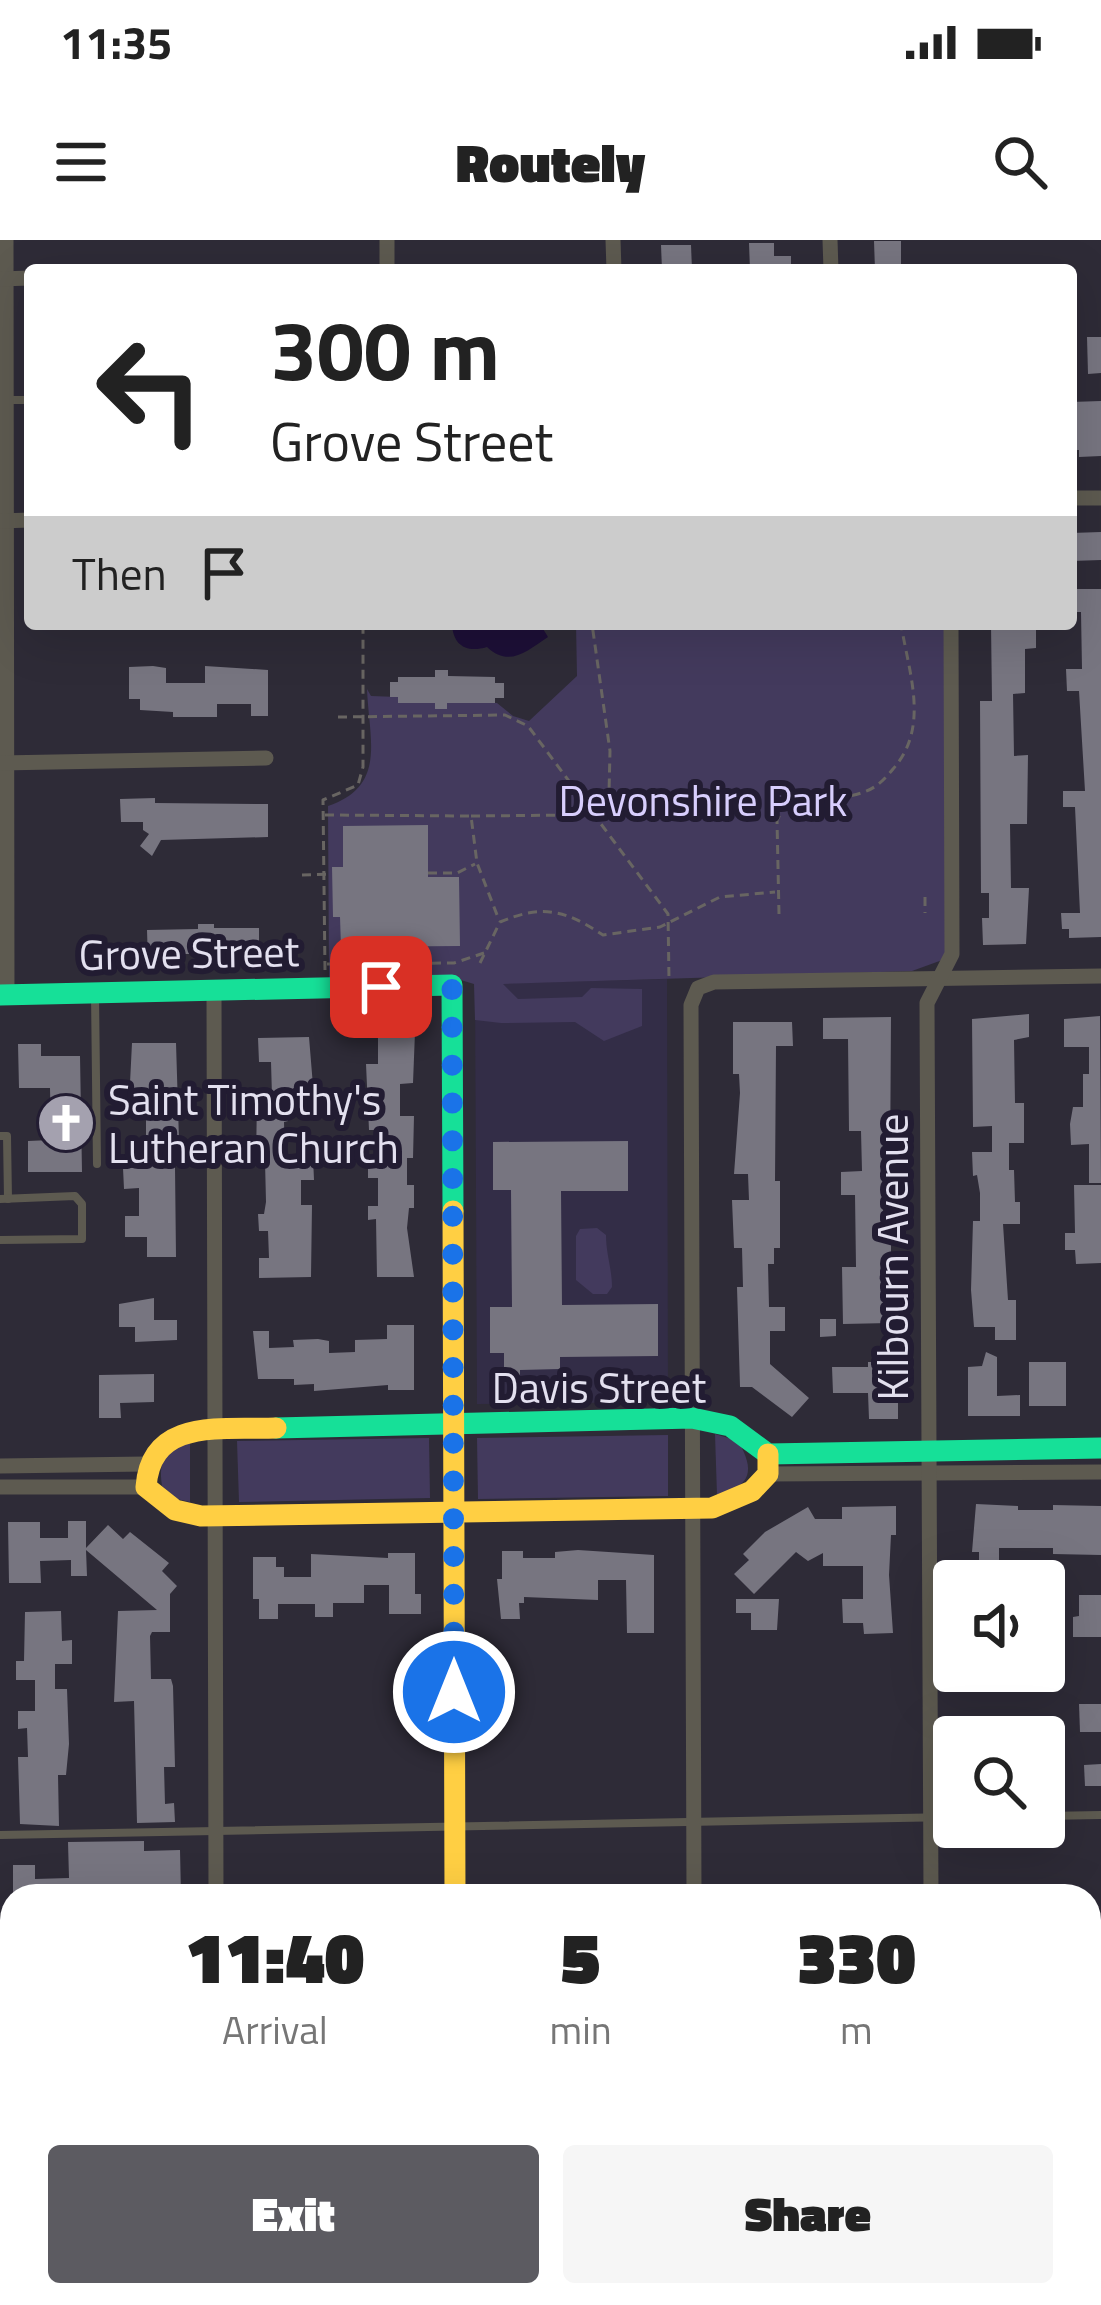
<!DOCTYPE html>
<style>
:root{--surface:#fff;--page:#f6f6f6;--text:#222;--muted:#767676;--accent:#5c5b61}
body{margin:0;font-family:"Titillium Web",sans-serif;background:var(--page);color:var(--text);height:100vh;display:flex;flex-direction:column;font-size:45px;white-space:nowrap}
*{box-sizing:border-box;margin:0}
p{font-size:39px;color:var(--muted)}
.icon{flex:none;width:66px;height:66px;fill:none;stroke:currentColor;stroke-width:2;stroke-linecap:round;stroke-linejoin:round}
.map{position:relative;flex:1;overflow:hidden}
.sheet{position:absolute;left:0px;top:1644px;width:1101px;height:423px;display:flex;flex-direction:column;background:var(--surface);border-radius:36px 36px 0 0;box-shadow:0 12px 48px #0002}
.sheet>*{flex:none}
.banner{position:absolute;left:24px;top:24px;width:1053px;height:366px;border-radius:12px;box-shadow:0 12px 48px #0002;background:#fff;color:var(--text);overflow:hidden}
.fabs{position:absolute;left:933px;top:1320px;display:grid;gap:24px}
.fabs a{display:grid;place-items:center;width:132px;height:132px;border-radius:12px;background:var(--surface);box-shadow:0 12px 48px #0002;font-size:60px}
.pin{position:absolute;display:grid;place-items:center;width:102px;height:102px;color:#fff;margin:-51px;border-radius:24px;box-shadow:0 6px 18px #0006}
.me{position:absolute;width:132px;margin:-66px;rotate:0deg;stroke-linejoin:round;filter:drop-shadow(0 0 9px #0008)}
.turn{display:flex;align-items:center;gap:42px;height:252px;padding:0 48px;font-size:54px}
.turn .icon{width:156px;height:156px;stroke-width:2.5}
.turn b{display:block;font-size:84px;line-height:102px}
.then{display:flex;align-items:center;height:114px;padding:0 48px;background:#0003;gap:24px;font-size:45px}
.eta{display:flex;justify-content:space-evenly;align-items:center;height:204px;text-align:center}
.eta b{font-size:72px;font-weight:800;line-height:84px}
.action{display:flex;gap:24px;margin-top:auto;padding:24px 48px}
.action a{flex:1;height:138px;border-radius:12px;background:var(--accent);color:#fff;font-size:48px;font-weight:800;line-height:138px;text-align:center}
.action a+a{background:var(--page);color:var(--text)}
.status{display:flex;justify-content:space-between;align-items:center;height:84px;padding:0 60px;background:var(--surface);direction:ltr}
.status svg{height:33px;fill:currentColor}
header{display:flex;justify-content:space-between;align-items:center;height:156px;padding:0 48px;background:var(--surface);font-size:54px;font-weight:800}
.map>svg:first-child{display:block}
.built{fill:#332d47}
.green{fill:#433a5d}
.water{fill:#1d0f37}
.building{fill:#777580}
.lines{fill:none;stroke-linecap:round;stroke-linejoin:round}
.path{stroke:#686562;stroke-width:3;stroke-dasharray:9 6;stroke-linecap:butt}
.lane{stroke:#5d5a50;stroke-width:8}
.street{stroke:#5d5a50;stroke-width:15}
.fast{stroke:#16e098;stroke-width:21}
.slow{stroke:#ffcf43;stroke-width:21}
.route{stroke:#1a73e8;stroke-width:21;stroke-dasharray:0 37.8}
.labels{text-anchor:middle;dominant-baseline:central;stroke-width:12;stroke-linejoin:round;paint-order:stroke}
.park-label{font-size:42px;fill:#d8cefd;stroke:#221c32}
.street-label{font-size:42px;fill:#e3e0ef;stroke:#221c32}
.poi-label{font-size:42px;fill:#e3e0ef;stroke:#221c32;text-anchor:start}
</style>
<div class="status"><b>11:35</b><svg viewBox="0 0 49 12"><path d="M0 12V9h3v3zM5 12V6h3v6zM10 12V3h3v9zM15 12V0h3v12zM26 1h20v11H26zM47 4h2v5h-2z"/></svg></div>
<header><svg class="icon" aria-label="menu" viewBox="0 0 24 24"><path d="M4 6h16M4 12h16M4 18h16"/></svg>Routely<svg class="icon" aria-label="search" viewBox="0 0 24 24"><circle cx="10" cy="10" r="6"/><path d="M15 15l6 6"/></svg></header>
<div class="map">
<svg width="1101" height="2065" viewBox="0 0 1101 2065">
<rect width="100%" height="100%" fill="#2e2b37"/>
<!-- built -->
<polygon class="built" points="667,739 668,1162 477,1164 475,744"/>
<!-- green -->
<g class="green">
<path d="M576,384H945V719L912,731L503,744L518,759L582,757L591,748L642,749V786L604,801L575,782L501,783L475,780L474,744L444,735L329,738L328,566C387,546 369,500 367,449L371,456L398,457L399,463H435L436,469H447V463H497L513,476L529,481L577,436Z"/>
<path d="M597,988L606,995C606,1014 612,1029 612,1047L607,1054H593L576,1040V996L580,989Z"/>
<path d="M715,1194L738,1201C755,1230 752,1246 717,1255Z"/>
<polygon points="668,1195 668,1256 478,1259 477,1198"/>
<polygon points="429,1198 430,1258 239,1262 237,1201"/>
<path d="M190,1202V1262L177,1259L162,1246C158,1219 165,1212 190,1202Z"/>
</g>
<!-- water -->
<path class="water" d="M452,384H475L495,390L503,384H540L548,397C527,411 509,428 487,407C467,413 453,406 452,384Z"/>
<!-- building -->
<g class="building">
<polygon points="874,1 901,1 901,30 875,30"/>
<polygon points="749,3 774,3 774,16 791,16 791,30 750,30"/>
<polygon points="661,5 691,5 692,30 662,30"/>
<polygon points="1087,97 1101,97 1101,133 1088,134"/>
<polygon points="1101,161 1101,216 1079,217 1079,210 1071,210 1071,162"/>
<polygon points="1101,292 1101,320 1071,321 1071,293"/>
<polygon points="1074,349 1101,349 1101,697 1069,698 1069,689 1062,689 1061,673 1080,673 1075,567 1063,567 1063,551 1085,551 1079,451 1067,451 1066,429 1082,429 1081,372 1075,372"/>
<polygon points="991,384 1036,384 1036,408 1025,409 1025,453 1013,454 1014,516 1028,515 1027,584 1010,584 1011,648 1029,648 1026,704 983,705 982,678 989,678 989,653 981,653 980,461 992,461"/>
<polygon points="153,426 166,428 166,443 205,443 205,426 268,430 268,476 251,476 251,464 217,464 217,477 173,477 173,472 140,470 140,459 129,459 129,427"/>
<polygon points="435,430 448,430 448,436 495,437 495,443 504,443 504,458 495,458 495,463 447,463 447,469 435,469 435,463 398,463 398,457 390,457 390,442 398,442 398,437 435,437"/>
<circle cx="592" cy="567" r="10"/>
<polygon points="155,558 155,563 268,564 268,597 161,600 152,616 140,606 149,594 143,590 143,582 121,582 120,559"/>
<polygon points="428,585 428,637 459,637 460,706 341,707 340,677 333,677 332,627 343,627 343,586"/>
<polygon points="198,684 214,684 214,688 259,688 259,719 199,720 199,714 170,714 171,722 148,722 147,690 198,689"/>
<polygon points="1029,774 1029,797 1014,800 1015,863 1024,863 1024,903 1009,903 1009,930 1014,930 1015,962 1020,962 1020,984 1003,984 1008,1060 1016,1060 1016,1100 995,1100 995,1087 974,1087 971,1050 973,981 980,981 980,953 977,935 973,936 972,912 992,912 992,886 973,887 972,779"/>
<polygon points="1100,776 1101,943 1089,943 1089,904 1071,905 1070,884 1073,867 1083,867 1083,834 1089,834 1089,807 1064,807 1064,779"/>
<polygon points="891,777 890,933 887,933 887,955 883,955 883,981 891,981 891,1029 888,1029 890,1083 843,1084 842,1027 856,1027 855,955 841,955 841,932 862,931 861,891 849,891 848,799 823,799 823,778"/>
<polygon points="733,782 792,782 793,806 776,806 775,941 780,941 780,1008 774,1008 774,1024 768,1024 769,1067 785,1067 785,1091 770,1091 770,1124 809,1158 792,1177 752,1147 740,1147 737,1047 743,1047 742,1008 734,1008 732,960 749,960 748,934 734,934 740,853 739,834 733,834"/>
<polygon points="378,792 415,792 413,843 400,844 400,876 414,876 413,918 407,918 407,945 414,945 414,968 409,968 407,988 414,1037 377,1037 376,979 368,980 368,966 378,966 378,938 368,938 368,915 387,915 387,890 369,890 366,824 378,824"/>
<polygon points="309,797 314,858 305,859 304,875 288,875 288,881 284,882 285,918 313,917 314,940 301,940 301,965 312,965 311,1037 259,1038 259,1018 269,1018 268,991 259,991 258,974 264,974 266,962 265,921 256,922 257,857 272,856 271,822 259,822 258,798"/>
<polygon points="132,803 176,803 179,900 169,900 169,927 175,927 176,1017 147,1017 147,997 125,997 125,976 139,976 139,948 124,949 123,928 133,928 133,902 146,901 146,863 129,863"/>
<polygon points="18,804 41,804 41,816 80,816 82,932 28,932 28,901 51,900 50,848 19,848"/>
<polygon points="628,901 628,951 561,951 562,1065 658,1064 658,1116 560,1117 560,1129 520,1130 520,1138 504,1139 504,1113 490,1113 490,1067 512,1067 511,950 493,950 493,902"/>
<polygon points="1074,945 1101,945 1101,1023 1076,1024 1075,1010 1065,1010 1065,993 1075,993"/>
<polygon points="154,1058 154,1080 177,1080 177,1100 135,1102 135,1087 119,1087 119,1064"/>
<polygon points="820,1079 836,1079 836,1096 820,1097"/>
<polygon points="387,1085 414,1085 414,1150 388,1150 388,1145 314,1151 314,1144 294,1145 294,1139 258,1139 253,1091 269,1091 269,1108 294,1107 293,1100 318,1099 329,1101 329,1113 355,1112 355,1100 387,1099"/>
<polygon points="986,1112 997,1117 997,1156 1020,1155 1020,1176 968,1176 968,1127 982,1126"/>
<polygon points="868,1122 898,1122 898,1179 869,1179 868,1153 833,1153 832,1127 868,1127"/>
<rect x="1029" y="1122" width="37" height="44"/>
<polygon points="154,1134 154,1162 120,1163 121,1178 99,1178 99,1135"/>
<polygon points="976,1264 1018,1266 1018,1270 1053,1270 1053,1265 1101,1266 1101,1315 1053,1314 1053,1308 999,1308 999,1339 979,1339 979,1312 972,1312"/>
<polygon points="896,1266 896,1295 891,1295 889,1335 893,1393 864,1394 863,1383 843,1383 842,1359 863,1359 863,1326 823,1326 823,1313 808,1321 796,1312 754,1354 734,1334 749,1320 743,1314 765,1292 808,1267 815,1279 842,1279 842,1267"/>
<polygon points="68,1281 86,1281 86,1308 108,1285 123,1299 130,1292 169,1323 162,1331 177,1346 170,1354 170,1392 152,1392 150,1396 151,1439 171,1439 173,1446 175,1527 164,1527 165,1564 174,1563 175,1582 137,1583 134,1461 114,1462 118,1371 157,1370 86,1310 87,1336 71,1336 71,1320 40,1321 41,1343 9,1343 8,1282 40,1282 40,1298 68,1298"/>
<polygon points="578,1310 654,1315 654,1393 627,1393 626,1340 598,1340 598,1360 524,1357 524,1363 519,1363 520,1379 501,1379 497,1339 502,1339 502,1311 523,1311 523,1318 555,1318 555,1312"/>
<polygon points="388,1313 415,1313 415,1354 421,1354 421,1374 389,1374 389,1345 364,1345 364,1363 333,1363 333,1377 315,1377 315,1364 278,1364 278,1379 259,1379 259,1359 253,1359 253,1317 276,1317 276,1327 284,1327 284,1337 311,1337 311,1314 388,1318"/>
<polygon points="1079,1355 1101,1355 1101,1397 1073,1397 1073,1377 1079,1376"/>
<polygon points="736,1359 779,1359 777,1390 751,1390 751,1373 736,1373"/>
<polygon points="61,1371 62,1401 72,1400 72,1424 55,1424 55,1449 67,1449 69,1504 66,1535 58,1535 59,1586 20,1584 18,1517 28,1517 27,1488 18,1489 18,1471 35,1471 35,1440 16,1440 16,1421 24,1421 25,1372"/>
<polygon points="1079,1464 1101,1464 1101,1492 1080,1492"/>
<polygon points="1101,1524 1101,1546 1085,1546 1084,1525"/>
<polygon points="144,1601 144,1611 180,1610 181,1656 13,1656 13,1625 35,1625 35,1639 69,1638 68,1602"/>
</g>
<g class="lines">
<!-- path -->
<g class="path">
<polyline points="338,477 505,475 528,486 668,674 669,739"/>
<polyline points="325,575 471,576 477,623 499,680"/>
<polyline points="471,576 575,575 609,553 610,511 592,384"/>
<polyline points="428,633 457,633 475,624"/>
<polyline points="302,635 332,634"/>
<polyline points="925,657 925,673"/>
<path d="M779,674L777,580L788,561C813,557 840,561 864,552C876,548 885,539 893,529C930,487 909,434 901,384"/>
<polyline points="364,707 364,723"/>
<polyline points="423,723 423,706"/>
<path d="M480,723L500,682C543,664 565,670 603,695L660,687L720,657L775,652"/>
<polyline points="327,724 454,723 484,713"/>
<polyline points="325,730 323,560 358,545 363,527 363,384"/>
</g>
<!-- lane -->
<g class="lane">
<polyline points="8,160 30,160"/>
<polyline points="95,754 97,924"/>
<polyline points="0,896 7,896 8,959"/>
<polyline points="0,959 75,956 82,964 82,999 0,1000"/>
<polyline points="1044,1576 1101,1575"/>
<polyline points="0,1595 954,1577"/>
<polyline points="1089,1815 1101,1815"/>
<polyline points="0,1843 12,1843"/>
<polyline points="336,2055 336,2065"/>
<polyline points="1004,2055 1004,2065"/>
</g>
<!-- street -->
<g class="street">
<polyline points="6,0 7,755"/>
<polyline points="387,0 387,30"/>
<polyline points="613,0 614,30"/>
<polyline points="830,0 831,30"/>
<polyline points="0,39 30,38"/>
<polyline points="1071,258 1101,258"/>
<polyline points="0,281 30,280"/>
<polyline points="0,523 266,518"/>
<polyline points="214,750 216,1656"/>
<polyline points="0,1226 146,1224"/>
<polyline points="768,1234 1101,1232"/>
<polyline points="0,1247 146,1247"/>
<polyline points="694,1656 691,765 698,748 714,742 1101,736"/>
<polyline points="931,1656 927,763 952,714 951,384"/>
<polyline points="217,2055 217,2065"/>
<polyline points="456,2055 456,2065"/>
<polyline points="695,2055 695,2065"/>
<polyline points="884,2055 884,2065"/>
</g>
<!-- fast -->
<g class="fast">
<polyline points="0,755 452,745 453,971"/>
<polyline points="276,1188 692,1178 730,1186 768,1214 1101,1208"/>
<polyline points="1089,1699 1101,1699"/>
<polyline points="0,1719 12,1719"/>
</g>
<!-- slow -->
<g class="slow">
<polyline points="453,971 455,1656"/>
<path d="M276,1188C222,1190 151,1177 146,1247L175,1270L201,1276L712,1268L752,1251L768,1234V1214"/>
</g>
</g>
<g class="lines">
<!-- route -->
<polyline class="route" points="381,747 452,745 454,1452"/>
</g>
<!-- icons -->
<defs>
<symbol id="church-disc" viewBox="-11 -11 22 22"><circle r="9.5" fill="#a4a1af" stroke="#221c32"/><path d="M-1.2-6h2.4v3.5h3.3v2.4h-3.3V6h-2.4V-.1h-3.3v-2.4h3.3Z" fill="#fff"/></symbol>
</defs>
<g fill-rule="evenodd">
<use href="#church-disc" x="33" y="850" width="66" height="66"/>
</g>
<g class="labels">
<!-- park labels -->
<g class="park-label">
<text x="703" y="560">Devonshire Park</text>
</g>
<!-- street labels -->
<g class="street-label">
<text transform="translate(189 712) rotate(-1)">Grove Street</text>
<text transform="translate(892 1017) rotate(-90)">Kilbourn Avenue</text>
<text x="599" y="1147">Davis Street</text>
</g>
<!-- poi labels -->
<g class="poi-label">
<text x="108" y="859">Saint Timothy's<tspan x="108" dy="48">Lutheran Church</tspan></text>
</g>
</g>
</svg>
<div class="fabs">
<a><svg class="icon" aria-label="sound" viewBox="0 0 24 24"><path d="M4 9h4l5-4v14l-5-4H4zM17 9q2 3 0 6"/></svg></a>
<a><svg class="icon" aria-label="search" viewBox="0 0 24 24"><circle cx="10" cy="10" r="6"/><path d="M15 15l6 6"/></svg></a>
</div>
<div class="pin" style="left:381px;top:747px;background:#d93025"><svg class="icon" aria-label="arrive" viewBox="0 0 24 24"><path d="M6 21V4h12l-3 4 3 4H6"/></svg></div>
<svg class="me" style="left:454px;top:1452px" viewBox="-20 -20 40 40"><circle r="17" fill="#1a73e8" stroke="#fff" stroke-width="3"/><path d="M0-11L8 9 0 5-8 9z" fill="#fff"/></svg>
<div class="banner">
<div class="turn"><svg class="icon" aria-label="left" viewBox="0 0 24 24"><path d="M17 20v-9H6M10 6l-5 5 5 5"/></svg><div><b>300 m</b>Grove Street</div></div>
<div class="then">Then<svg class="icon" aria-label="arrive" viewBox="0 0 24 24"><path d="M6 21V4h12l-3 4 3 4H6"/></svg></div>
</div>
<section class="sheet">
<div class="eta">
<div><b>11:40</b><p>Arrival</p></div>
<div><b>5</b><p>min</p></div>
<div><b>330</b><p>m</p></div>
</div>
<div class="action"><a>Exit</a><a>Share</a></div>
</section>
</div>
